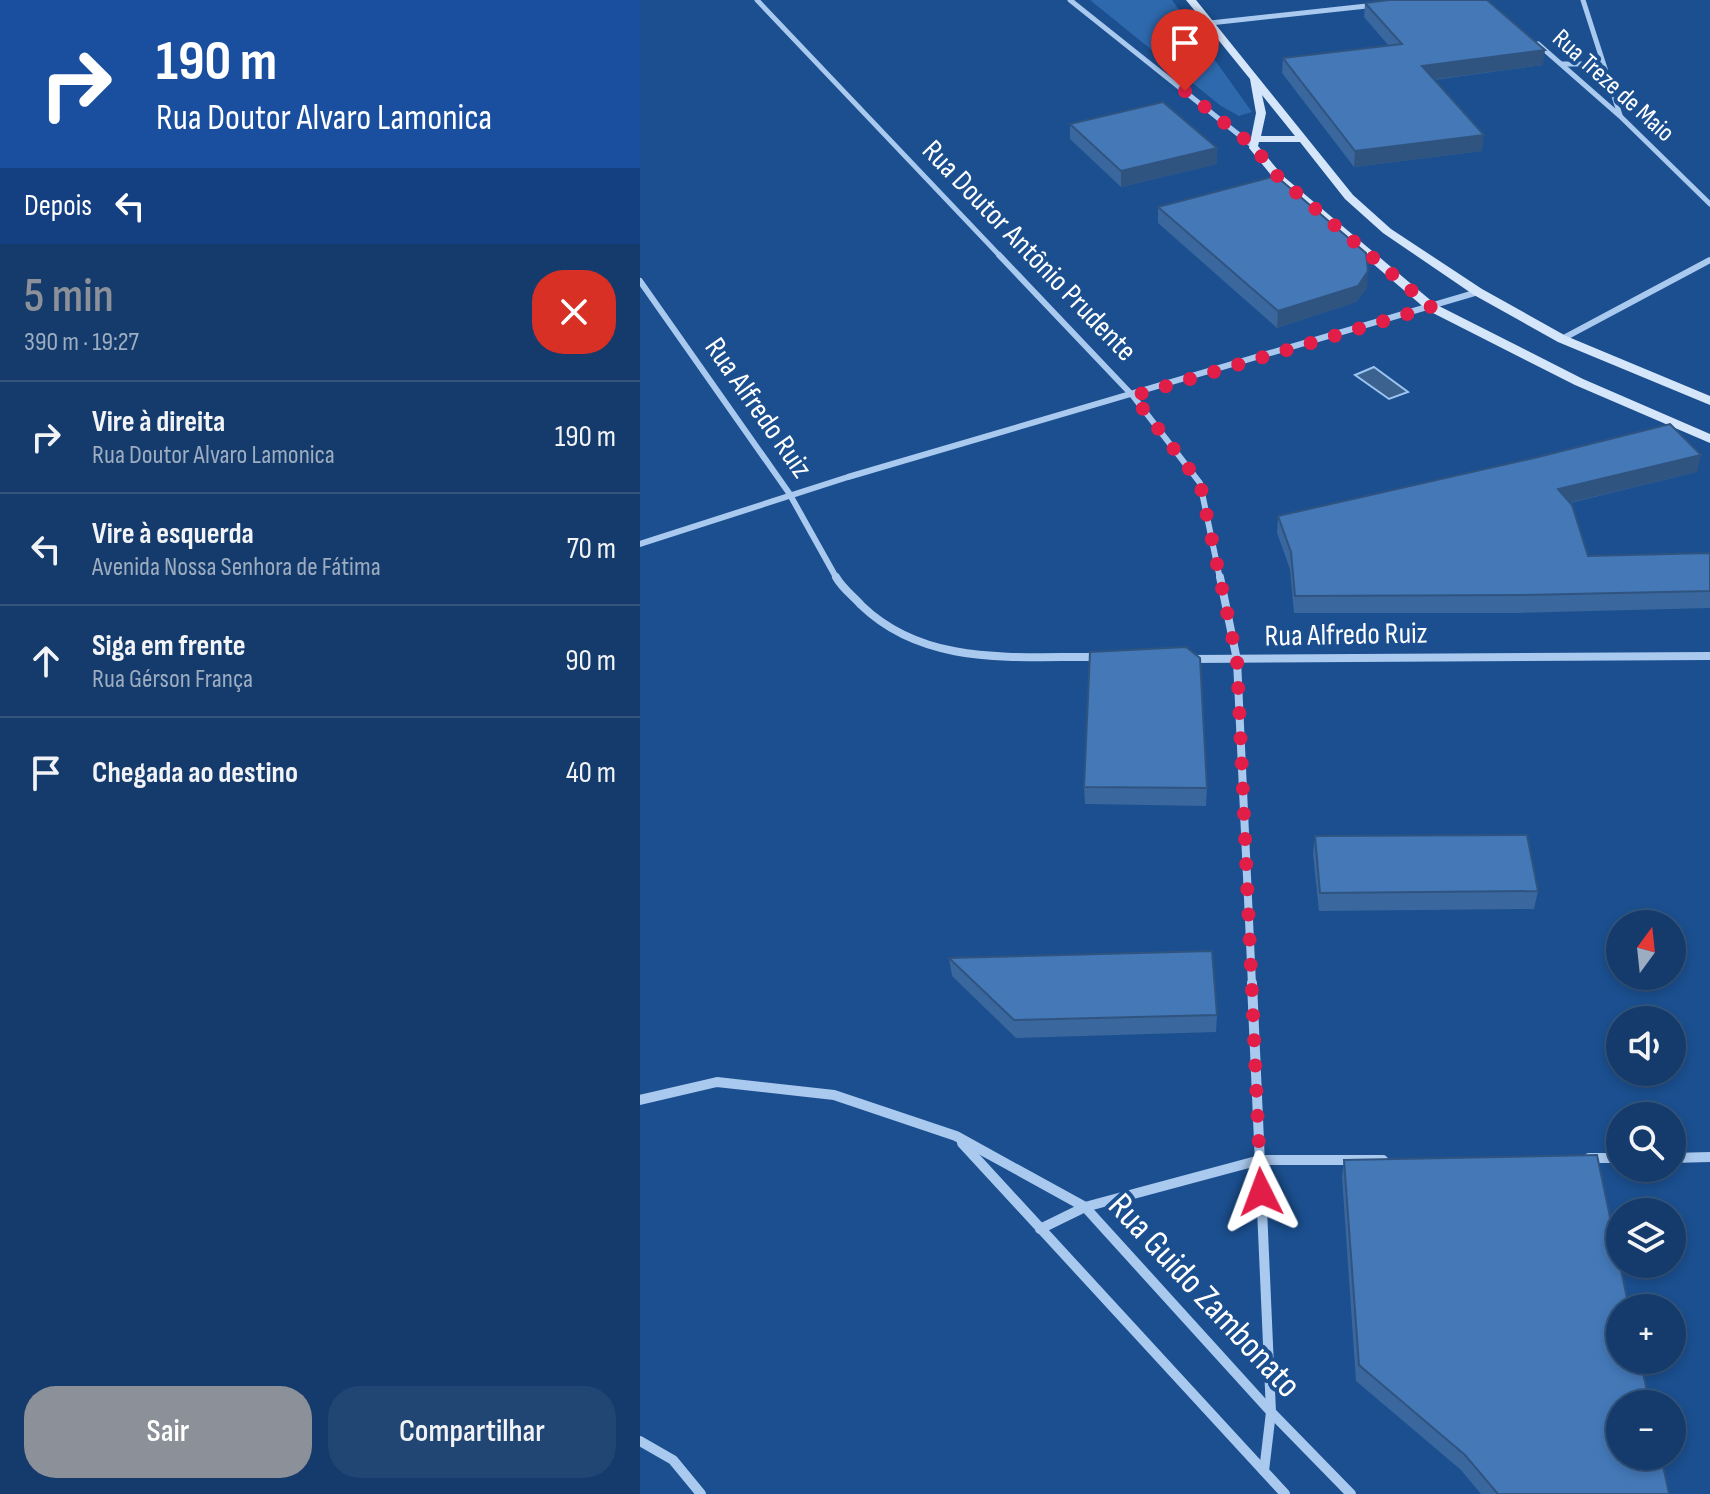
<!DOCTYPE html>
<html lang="pt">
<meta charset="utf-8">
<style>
:root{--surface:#143b6b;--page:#214673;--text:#f1f3f6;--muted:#9dadc1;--line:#33557e;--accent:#8c9099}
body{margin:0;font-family:"Sofia Sans Condensed",sans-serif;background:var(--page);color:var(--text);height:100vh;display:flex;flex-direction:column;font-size:30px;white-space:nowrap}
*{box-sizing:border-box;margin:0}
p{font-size:26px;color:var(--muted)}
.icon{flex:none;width:44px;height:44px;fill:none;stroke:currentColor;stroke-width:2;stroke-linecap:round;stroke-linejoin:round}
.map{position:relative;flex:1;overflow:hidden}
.sheet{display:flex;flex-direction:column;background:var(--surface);width:640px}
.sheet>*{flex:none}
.guide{background:#1a4fa0;color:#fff;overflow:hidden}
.needle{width:52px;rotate:15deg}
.controls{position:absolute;left:966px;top:910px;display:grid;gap:16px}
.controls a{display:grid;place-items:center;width:80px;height:80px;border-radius:50%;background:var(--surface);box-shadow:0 4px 12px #0003,0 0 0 2px var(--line);font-size:40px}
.pin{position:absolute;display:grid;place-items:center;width:68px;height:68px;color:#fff;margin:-82px -34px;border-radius:50% 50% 50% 0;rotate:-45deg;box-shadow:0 0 8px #0007}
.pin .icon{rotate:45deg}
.me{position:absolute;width:88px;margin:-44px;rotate:357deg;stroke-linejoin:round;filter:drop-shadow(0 0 6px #0008)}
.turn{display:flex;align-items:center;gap:28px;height:168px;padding:0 24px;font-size:36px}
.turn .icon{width:104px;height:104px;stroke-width:2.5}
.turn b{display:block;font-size:56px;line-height:68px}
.then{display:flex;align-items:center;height:76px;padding:0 24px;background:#0003;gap:16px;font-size:30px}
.round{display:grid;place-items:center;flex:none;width:84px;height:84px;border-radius:32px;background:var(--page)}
.overview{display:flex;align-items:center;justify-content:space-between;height:136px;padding:0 24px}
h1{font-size:48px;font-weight:600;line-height:60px;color:var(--accent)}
.button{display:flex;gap:16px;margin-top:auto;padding:16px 24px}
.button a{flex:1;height:92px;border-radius:32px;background:var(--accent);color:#fff;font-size:32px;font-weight:600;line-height:92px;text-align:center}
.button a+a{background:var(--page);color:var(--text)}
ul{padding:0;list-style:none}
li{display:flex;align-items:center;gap:24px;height:112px;padding:0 24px;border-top:2px solid var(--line)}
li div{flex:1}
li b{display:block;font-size:30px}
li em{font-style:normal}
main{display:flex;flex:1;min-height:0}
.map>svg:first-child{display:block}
.green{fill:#2e69ad}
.water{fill:#3c6290;stroke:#9cc4f0;stroke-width:2}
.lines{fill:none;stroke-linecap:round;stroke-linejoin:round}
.street-far3{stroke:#a9c9ee;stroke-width:5}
.street-far2{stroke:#a9c9ee;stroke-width:6}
.street-far1{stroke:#a9c9ee;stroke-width:8}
.street{stroke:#a9c9ee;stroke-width:10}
.secondary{fill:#d6e6fa;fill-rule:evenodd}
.wall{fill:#3a679d}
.shaded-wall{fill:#305480}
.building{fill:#4478b7;stroke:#305480;stroke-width:2}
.route{stroke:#e11d48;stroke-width:14;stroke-dasharray:0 25.2}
.labels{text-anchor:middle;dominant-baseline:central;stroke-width:8;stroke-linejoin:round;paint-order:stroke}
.far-street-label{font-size:26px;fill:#fff;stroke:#1b4f8f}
.street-label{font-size:30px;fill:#fff;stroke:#1b4f8f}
.near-street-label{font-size:36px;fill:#fff;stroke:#1b4f8f}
</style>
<main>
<section class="sheet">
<div class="guide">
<div class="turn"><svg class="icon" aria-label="right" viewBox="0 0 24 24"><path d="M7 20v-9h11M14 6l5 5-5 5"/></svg><div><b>190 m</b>Rua Doutor Alvaro Lamonica</div></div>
<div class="then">Depois<svg class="icon" aria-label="left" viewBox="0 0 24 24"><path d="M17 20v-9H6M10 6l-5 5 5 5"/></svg></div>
</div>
<div class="overview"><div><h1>5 min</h1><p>390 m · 19:27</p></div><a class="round" style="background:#d93025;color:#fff"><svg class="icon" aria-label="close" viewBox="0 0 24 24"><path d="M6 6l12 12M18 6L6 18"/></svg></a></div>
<ul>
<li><svg class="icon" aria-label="right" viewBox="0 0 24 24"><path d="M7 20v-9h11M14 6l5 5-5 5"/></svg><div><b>Vire à direita</b><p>Rua Doutor Alvaro Lamonica</p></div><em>190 m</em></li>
<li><svg class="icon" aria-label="left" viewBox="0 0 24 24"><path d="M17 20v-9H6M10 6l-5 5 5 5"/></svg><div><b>Vire à esquerda</b><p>Avenida Nossa Senhora de Fátima</p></div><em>70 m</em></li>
<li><svg class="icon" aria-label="ahead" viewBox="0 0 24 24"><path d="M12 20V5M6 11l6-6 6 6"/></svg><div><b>Siga em frente</b><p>Rua Gérson França</p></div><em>90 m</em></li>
<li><svg class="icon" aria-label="arrive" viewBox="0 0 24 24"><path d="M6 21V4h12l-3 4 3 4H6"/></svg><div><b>Chegada ao destino</b></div><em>40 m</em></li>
</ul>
<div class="button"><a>Sair</a><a>Compartilhar</a></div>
</section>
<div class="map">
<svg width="1070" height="1494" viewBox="0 0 1070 1494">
<rect width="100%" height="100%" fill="#1b4f8f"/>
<!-- green -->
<polygon class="green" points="450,0 532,0 612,112 599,116 581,106"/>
<!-- water -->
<polygon class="water" points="734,367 768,392 749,399 715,375"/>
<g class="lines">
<!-- street-far3 -->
<g class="street-far3">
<polyline points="117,0 361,257"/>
<polyline points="430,0 613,146"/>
<polyline points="943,0 980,115"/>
<polyline points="570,23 736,5"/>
<polyline points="898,44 980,116 1070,204"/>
<polyline points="922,64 961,64"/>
</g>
<!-- street-far2 -->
<g class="street-far2">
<polyline points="359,255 493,396 560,483 580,579"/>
<polyline points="0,281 149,493 197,579"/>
<polyline points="922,339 1070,260"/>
<polyline points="0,544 208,477 838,292"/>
</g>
<!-- street-far1 -->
<g class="street-far1">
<path d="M196,577C202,588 213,596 221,605C285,667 374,656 457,657"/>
<polyline points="580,577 597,660 612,985"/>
<polyline points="551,659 1070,656"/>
</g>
<!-- street -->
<g class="street">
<polyline points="612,983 631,1412 624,1471"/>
<polyline points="0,1100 77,1082 194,1095 316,1136 445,1207 631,1412 711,1494"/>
<polyline points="322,1143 645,1494"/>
<polyline points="949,1158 980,1158"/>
<polyline points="1032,1158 1070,1157"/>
<polyline points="400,1229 445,1207 620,1160 743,1160"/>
<polyline points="0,1441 33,1460 61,1494"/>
</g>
<!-- secondary -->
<path class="secondary" d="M546,0H556L713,195L751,229L842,289L926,336L1070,396V405L918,342L834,295L743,233L705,199L660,142H619L618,146L643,176L795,304L943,379L1070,434V443L935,385L787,310L635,180L609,148L616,113L610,79ZM622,95L655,136H621L626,113Z"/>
</g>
<!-- wall -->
<g class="wall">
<polygon points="725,3 903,65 794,80 842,151 714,167 642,73 643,58 749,46 724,17"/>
<polygon points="430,124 577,148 577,164 481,187 430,139"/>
<polygon points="518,207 727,288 716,302 637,328 518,223"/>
<polygon points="1057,472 930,503 948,556 1070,553 1070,608 879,613 654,613 650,569 637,533 638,516"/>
<polygon points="444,787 567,788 566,806 445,804"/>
<polygon points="675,836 898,891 894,909 679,911 673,854"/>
<polygon points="309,958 577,1015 576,1032 376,1038 312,976"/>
<polygon points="704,1160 1029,1494 841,1494 821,1470 716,1381 702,1177"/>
</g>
<!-- shaded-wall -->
<g class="shaded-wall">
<polygon points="905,50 903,65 781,81 782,66"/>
<polygon points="844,135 842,151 714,167 715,151"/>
<polygon points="577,148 577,164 481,187 481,171"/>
<polygon points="728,271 727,288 716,302 637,328 638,311"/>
<polygon points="1061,455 1057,472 915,506 918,489"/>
</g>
<!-- building -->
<g class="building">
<polygon points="749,0 847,0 905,50 782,66 844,135 715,151 643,58 762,44 725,3"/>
<polygon points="523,102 577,148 481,171 430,124"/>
<polygon points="636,176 726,253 728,271 718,286 638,311 518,207"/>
<polygon points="1030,424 1061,455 918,489 932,505 948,556 1070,553 1070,591 882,595 655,596 651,552 638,516 894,458"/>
<polygon points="546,647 560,658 567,788 444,787 450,652"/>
<polygon points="887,835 898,891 680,893 675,836"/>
<polygon points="572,951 577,1015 374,1020 309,958"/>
<polygon points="957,1155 989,1308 980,1308 980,1360 1000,1360 1010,1404 980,1404 980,1456 1021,1456 1029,1494 858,1494 825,1455 719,1365 704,1160"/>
</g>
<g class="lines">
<!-- route -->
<polyline class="route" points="545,91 613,146 639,178 791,307 493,396 560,483 597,660 621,1192"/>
</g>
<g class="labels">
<!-- far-street labels -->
<g class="far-street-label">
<text transform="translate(973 86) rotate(42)">Rua Treze de Maio</text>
</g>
<!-- street labels -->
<g class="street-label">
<text transform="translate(389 251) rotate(46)">Rua Doutor Antônio Prudente</text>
<text transform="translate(118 408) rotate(55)">Rua Alfredo Ruiz</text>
<text transform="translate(706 635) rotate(-1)">Rua Alfredo Ruiz</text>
</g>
<!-- near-street labels -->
<g class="near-street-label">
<text transform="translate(564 1296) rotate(47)">Rua Guido Zambonato</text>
</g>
</g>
</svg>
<div class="controls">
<a><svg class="needle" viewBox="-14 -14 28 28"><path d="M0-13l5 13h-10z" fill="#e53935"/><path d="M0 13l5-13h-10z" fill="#9dadc1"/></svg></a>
<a><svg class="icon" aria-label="sound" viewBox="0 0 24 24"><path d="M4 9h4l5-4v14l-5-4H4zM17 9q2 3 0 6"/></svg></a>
<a><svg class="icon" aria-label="search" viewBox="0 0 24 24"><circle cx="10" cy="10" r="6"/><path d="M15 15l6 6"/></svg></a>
<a><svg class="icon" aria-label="layers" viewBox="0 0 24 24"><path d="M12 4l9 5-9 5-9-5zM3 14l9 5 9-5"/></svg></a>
<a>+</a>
<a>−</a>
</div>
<div class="pin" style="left:545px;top:91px;background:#d93025"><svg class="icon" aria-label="arrive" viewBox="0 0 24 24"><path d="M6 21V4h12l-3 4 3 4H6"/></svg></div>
<svg class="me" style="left:621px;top:1192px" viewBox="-20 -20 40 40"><path d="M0-17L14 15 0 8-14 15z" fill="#e11d48" stroke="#fff" stroke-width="4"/></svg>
</div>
</main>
